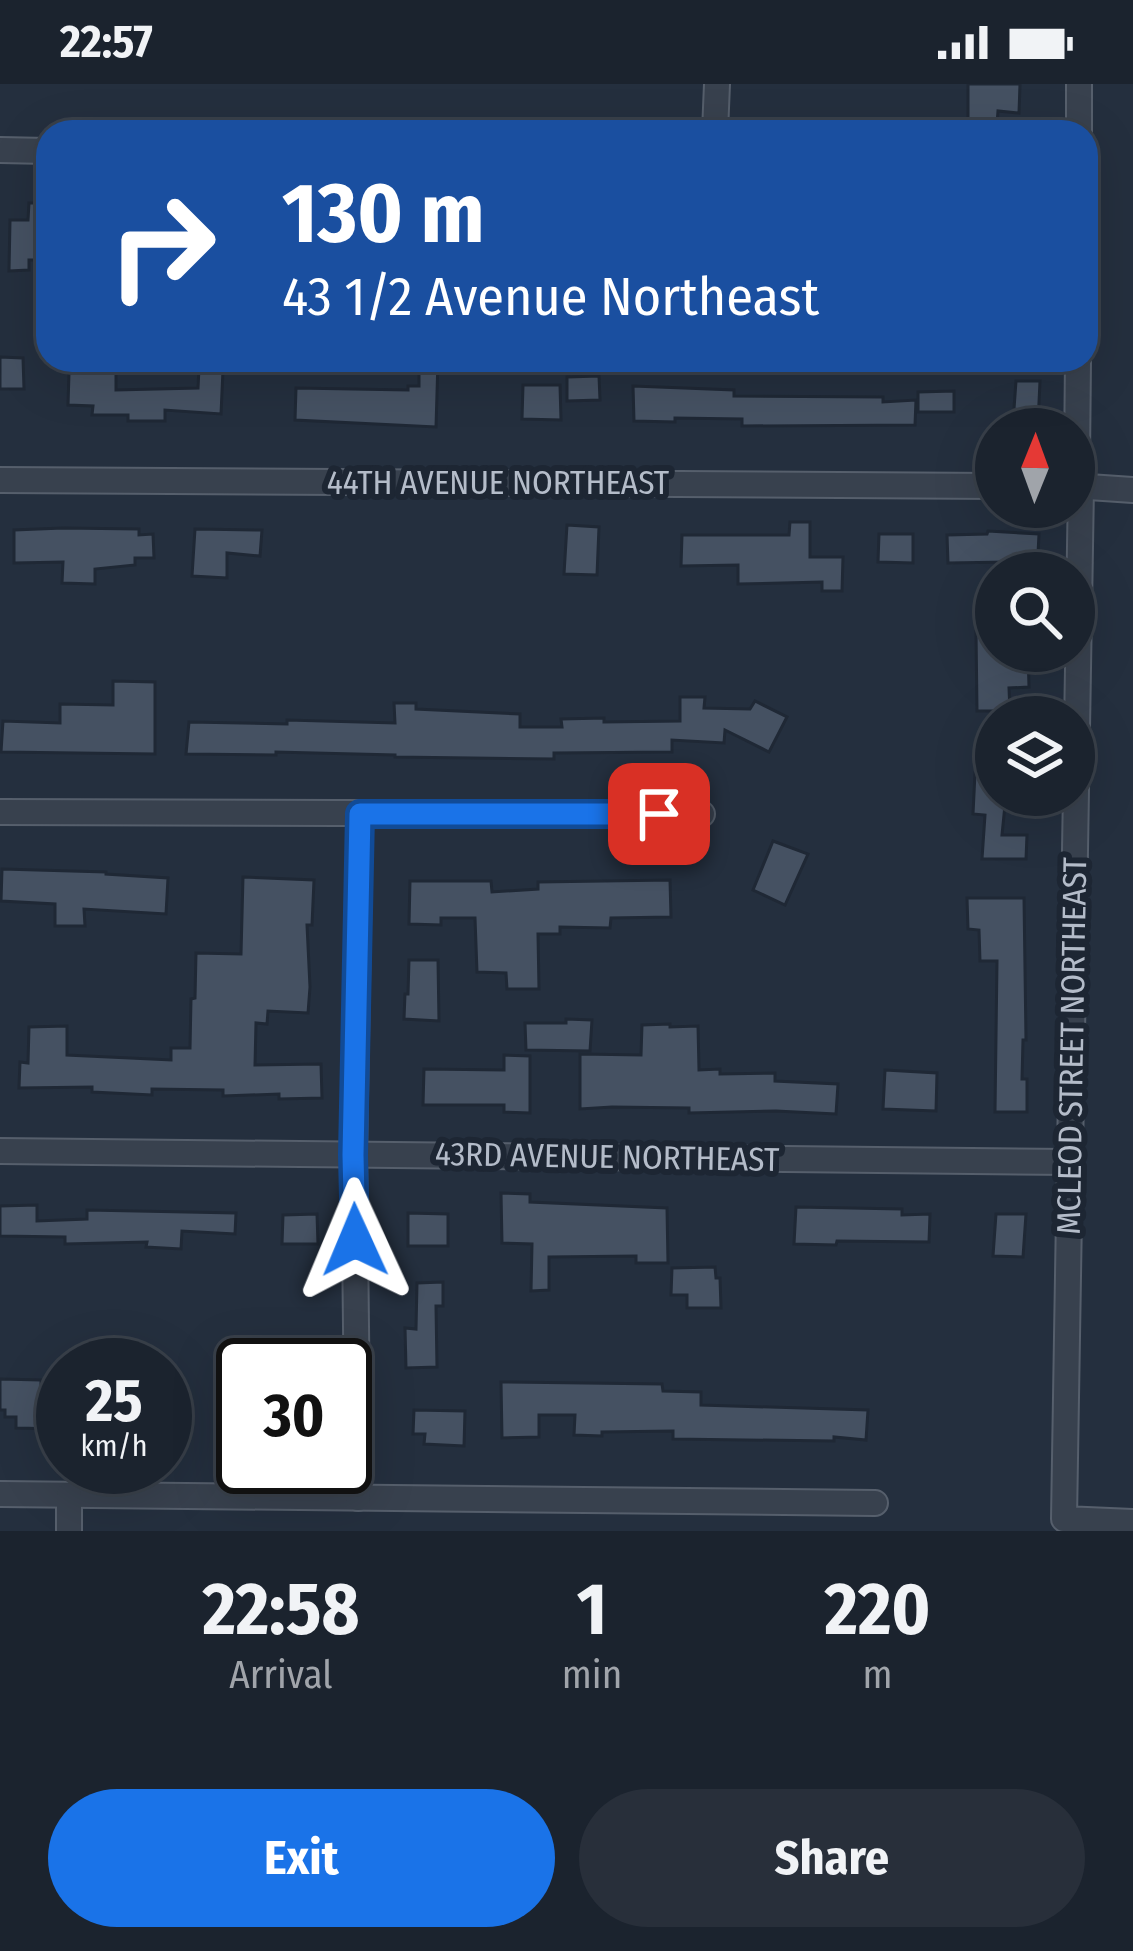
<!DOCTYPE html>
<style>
:root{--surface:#1b232e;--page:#282f3a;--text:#f1f3f6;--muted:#a0a4aa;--line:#39404a;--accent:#1a73e8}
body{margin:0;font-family:"Fira Sans Condensed",sans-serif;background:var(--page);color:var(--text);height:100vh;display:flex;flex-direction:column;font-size:45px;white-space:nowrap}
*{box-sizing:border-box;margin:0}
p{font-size:39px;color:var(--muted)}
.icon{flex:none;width:66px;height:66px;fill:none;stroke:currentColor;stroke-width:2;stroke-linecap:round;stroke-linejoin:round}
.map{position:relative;height:1447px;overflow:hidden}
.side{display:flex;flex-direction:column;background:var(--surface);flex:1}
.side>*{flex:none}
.guide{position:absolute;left:36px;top:36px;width:1062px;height:252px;border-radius:36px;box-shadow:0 12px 48px #0002,0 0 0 3px var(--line);background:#1a4fa0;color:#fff;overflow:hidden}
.needle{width:78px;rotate:1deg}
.tools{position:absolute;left:975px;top:324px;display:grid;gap:24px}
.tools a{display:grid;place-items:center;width:120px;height:120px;border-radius:50%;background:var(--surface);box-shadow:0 12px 48px #0002,0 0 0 3px var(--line);font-size:60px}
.speed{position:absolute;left:36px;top:1254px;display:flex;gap:24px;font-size:60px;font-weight:700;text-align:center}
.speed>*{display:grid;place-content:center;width:156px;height:156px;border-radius:50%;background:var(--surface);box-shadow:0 12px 48px #0002,0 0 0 3px var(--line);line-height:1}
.speed small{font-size:30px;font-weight:400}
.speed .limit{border:6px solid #111;border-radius:18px;background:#fff;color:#111}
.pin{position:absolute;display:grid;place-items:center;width:102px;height:102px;color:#fff;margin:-51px;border-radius:24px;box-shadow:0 6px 18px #0006}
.me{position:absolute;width:132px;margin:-66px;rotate:359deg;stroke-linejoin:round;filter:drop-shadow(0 0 9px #0008)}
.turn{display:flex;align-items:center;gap:42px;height:252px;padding:0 48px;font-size:54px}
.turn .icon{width:156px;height:156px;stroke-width:2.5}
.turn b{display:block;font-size:84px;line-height:102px}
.eta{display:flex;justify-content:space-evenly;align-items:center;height:204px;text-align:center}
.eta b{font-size:72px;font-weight:700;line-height:84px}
.button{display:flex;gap:24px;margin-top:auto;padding:24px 48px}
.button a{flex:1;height:138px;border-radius:72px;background:var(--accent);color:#fff;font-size:48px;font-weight:700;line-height:138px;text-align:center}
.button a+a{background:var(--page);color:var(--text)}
.status{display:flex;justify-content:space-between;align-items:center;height:84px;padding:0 60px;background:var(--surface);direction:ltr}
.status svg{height:33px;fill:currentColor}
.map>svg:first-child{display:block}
.building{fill:#455162;stroke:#1f2835;stroke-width:3}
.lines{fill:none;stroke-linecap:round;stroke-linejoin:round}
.minor-casing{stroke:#565f6c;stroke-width:28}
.minor{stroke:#38414e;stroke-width:24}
.route-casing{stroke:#114b97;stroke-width:30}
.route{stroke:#1a73e8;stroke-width:21}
.labels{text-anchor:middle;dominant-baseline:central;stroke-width:12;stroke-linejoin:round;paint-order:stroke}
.street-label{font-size:33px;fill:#b4bcc9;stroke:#1d2633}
</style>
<div class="status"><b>22:57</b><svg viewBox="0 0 49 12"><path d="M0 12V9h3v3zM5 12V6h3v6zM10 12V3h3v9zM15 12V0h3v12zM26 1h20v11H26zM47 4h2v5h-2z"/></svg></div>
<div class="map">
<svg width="1133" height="1447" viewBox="0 0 1133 1447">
<rect width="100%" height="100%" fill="#242f3e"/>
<!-- building -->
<g class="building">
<polygon points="968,0 1020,0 1019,29 998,27 997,40 968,40"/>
<polygon points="29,119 48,119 48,176 29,176 29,186 9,187 10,136 28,136"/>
<polygon points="0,273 23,274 24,305 0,305"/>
<polygon points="419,276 438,276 436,343 295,336 296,304 408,306 408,302 419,302"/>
<polygon points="199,284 223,286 221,330 165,326 165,337 128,337 128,331 92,331 93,322 68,321 69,289 116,288 116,306 198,304"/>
<polygon points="599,292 600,316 567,317 567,293"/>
<polygon points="1016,297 1040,297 1038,340 1013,339"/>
<polygon points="523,301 560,301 561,336 522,335"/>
<polygon points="633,302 734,306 734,312 883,313 883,318 916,316 915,341 742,342 742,335 675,334 675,338 634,337"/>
<polygon points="954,307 954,328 918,328 918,308"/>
<polygon points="790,438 810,438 810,473 843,473 842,507 822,507 822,498 738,500 738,481 681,482 682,451 789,451"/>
<polygon points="567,441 599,443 597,491 564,490"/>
<polygon points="63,444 139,445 139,451 153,450 154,474 135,474 135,481 95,485 95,500 62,499 63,478 14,479 14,446"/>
<polygon points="195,445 262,446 260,472 227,469 227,494 192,492"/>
<polygon points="988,447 1039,450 1037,489 1007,489 1007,478 948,479 947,451 987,450"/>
<polygon points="879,450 913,450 913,479 878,478"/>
<polygon points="976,547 996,547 996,567 1028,567 1029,603 1009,604 1010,627 977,627"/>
<polygon points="113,597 155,598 155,670 1,668 3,637 60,639 60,620 113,621"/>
<polygon points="680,613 705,613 704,624 750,625 755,617 787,633 769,668 725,646 724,659 672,656 672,668 554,669 554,675 395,673 395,671 276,668 276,671 186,670 189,638 287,640 287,636 395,639 394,619 416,619 416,625 520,630 520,643 562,643 561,635 604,634 604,638 680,637"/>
<polygon points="975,689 996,690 996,711 1006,711 1002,751 1027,751 1026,775 982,775 985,731 973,730"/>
<polygon points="773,757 808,770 785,821 753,806"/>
<polygon points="2,785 106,788 106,790 168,794 166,830 84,825 85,842 55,842 55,820 1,817"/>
<polygon points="243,793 314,796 312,841 307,841 310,903 308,929 268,927 267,940 256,939 255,981 321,980 322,1014 279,1015 279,1010 223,1012 223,1006 152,1005 152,1011 92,1008 92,1003 19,1004 20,978 28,979 29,943 67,942 67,971 171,976 171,964 190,964 191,915 195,914 196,869 241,870"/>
<polygon points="670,796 671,833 611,834 610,844 560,843 560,850 538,850 539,905 507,905 506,889 477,888 475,834 441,834 441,841 409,840 410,797 491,797 492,808 538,805 538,798"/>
<polygon points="967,814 1024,814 1026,956 1023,956 1022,995 1027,995 1027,1028 995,1028 997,877 980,877 979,846 968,845"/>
<polygon points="409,876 438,876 439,937 404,935 405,910 408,910"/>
<polygon points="566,935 592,936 590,967 526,966 525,939 566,939"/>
<polygon points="670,940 670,943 698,942 699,986 720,985 720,990 775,989 775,997 838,1000 836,1030 776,1027 689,1029 689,1024 612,1023 580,1025 580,970 641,971 642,941"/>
<polygon points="504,971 530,972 530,1029 504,1028 504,1021 423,1021 424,985 504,986"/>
<polygon points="885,986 937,989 936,1027 883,1025"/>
<polygon points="501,1109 530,1110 530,1118 667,1124 668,1179 636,1179 636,1172 549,1173 549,1206 531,1207 532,1160 502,1159"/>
<polygon points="37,1121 37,1137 87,1135 87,1126 236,1129 235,1150 182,1147 181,1165 146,1163 147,1158 65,1160 65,1153 0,1152 0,1122"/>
<polygon points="796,1123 902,1125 902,1131 930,1130 929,1158 837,1157 836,1161 794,1160"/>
<polygon points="408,1129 448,1130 448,1162 408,1162"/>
<polygon points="317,1130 318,1160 282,1160 283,1131"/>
<polygon points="996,1130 1026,1130 1023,1173 993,1172"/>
<polygon points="715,1183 716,1194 720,1194 721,1224 687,1224 687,1211 671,1211 672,1184"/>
<polygon points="443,1198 443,1222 436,1222 437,1283 406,1284 405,1244 416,1245 417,1199"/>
<polygon points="0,1295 41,1296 41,1310 63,1311 63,1345 16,1344 16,1333 5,1333 5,1326 0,1326"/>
<polygon points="501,1298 662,1300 663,1307 701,1308 701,1321 868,1326 866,1356 834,1353 834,1357 673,1355 673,1347 602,1348 602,1352 574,1351 575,1331 539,1331 539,1353 502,1354"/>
<polygon points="414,1326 465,1327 464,1362 424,1360 425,1350 413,1350"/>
</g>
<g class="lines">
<defs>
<g id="minor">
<polyline points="715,48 717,0"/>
<polyline points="1079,48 1079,0"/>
<polyline points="0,66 48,67"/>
<polyline points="1078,276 1077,374 1081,402 1064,1435 1133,1438"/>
<polyline points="0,396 996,402"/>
<polyline points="1074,402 1133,406"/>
<polyline points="0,728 702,730"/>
<polyline points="0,1067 1069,1078"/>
<polyline points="0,1410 875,1419"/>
<polyline points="358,1414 354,1071 360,730"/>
<polyline points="69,1447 69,1411"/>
</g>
</defs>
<!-- minor casing -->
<use href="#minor" class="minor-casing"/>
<!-- minor -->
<use href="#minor" class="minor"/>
</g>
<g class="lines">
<defs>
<polyline id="route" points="355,1156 353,1071 360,730 659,730"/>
</defs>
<!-- route casing -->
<use href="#route" class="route-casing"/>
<!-- route -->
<use href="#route" class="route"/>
</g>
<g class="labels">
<!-- street labels -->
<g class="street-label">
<text x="498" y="399">44TH AVENUE NORTHEAST</text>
<text transform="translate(1072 962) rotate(-89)">MCLEOD STREET NORTHEAST</text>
<text transform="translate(607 1073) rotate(1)">43RD AVENUE NORTHEAST</text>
</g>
</g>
</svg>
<div class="tools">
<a><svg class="needle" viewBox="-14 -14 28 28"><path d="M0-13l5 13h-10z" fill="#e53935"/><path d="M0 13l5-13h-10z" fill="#a0a4aa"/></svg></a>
<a><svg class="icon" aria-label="search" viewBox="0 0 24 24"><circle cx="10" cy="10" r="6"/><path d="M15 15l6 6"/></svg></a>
<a><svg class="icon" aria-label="layers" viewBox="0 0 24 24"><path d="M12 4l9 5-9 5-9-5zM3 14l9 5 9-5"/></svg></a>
</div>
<div class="speed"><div>25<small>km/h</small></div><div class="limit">30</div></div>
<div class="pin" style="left:659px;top:730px;background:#d93025"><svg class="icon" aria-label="arrive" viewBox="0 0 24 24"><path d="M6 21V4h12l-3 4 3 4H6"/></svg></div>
<svg class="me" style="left:355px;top:1156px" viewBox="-20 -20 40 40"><path d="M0-17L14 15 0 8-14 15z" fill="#1a73e8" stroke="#fff" stroke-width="4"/></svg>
<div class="guide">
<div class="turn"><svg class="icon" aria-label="right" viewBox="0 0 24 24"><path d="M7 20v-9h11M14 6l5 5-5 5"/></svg><div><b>130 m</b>43 1/2 Avenue Northeast</div></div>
</div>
</div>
<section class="side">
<div class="eta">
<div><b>22:58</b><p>Arrival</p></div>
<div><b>1</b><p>min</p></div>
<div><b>220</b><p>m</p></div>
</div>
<div class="button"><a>Exit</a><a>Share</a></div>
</section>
